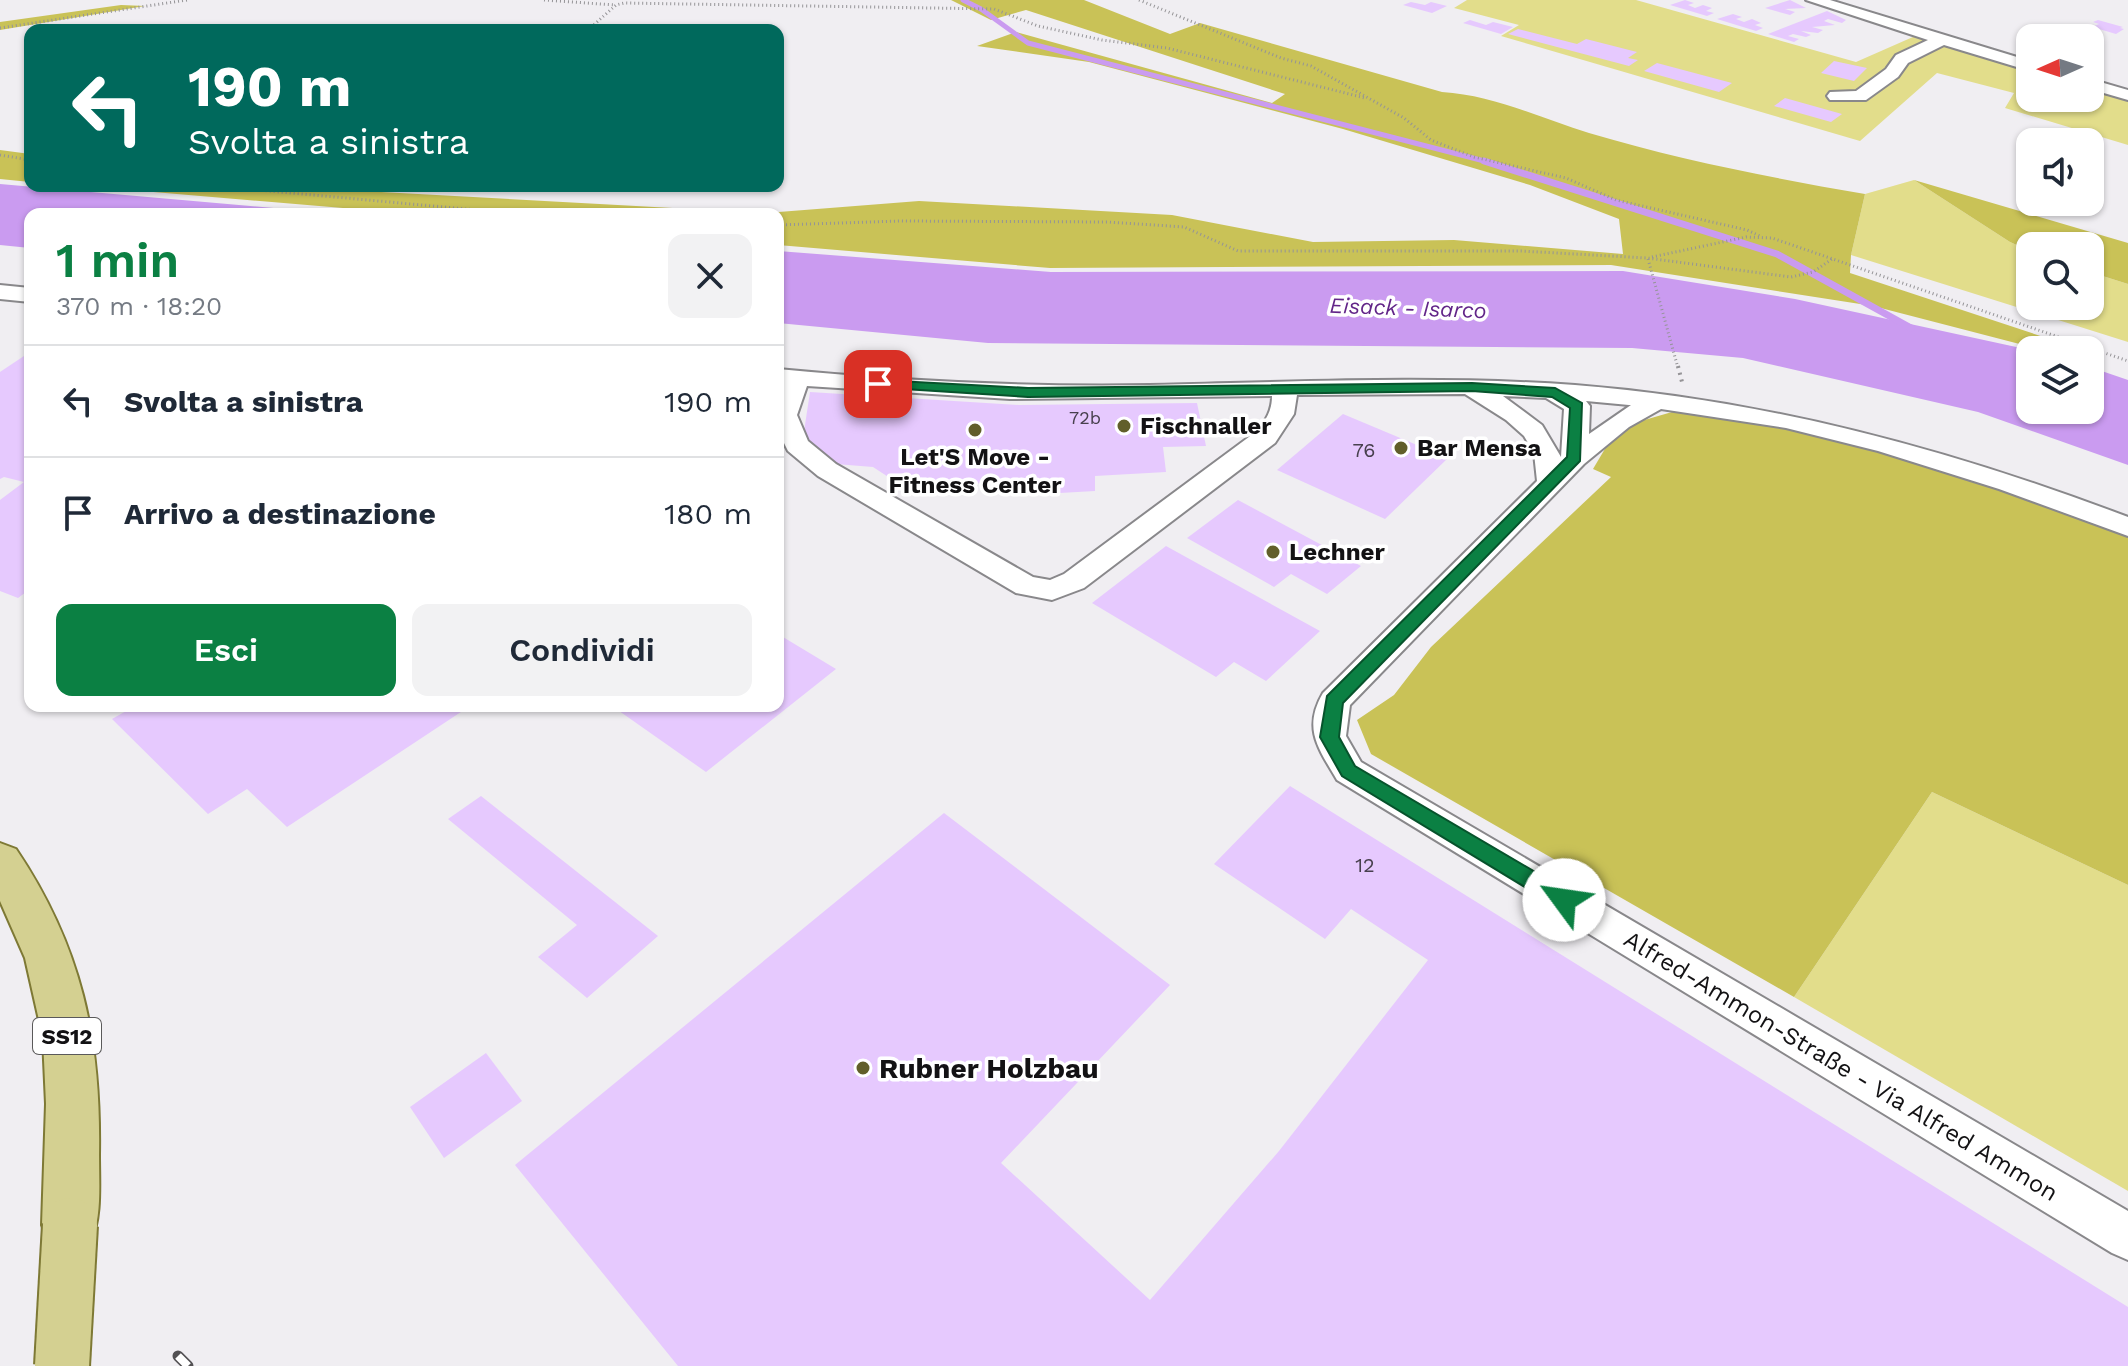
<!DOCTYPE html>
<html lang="it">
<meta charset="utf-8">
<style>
:root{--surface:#fff;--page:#f2f2f3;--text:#1f2937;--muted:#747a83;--line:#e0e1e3;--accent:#0b8043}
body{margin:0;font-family:"Work Sans",sans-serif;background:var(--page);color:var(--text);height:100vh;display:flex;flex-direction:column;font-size:30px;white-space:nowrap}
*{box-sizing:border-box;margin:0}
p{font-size:26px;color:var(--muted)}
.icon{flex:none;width:44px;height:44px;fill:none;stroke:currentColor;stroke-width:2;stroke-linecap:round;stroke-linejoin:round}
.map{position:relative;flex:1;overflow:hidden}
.drawer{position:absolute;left:24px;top:208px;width:760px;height:504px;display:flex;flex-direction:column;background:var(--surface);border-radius:16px;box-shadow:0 2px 6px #0004}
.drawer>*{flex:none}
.hud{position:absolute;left:24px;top:24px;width:760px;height:168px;border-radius:16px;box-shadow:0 2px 6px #0004;background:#00695c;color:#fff;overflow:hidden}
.needle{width:52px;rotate:267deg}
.controls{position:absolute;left:2016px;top:24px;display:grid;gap:16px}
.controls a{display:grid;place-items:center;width:88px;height:88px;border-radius:16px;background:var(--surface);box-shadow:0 2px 6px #0004;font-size:40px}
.pin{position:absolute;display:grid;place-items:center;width:68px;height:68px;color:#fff;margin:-34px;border-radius:16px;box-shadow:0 4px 12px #0006}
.me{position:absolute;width:88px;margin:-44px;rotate:301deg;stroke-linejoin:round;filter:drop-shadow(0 0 6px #0008)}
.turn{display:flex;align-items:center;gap:28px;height:168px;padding:0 32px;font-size:36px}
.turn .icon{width:104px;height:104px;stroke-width:2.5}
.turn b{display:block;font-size:56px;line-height:68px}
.round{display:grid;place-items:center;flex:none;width:84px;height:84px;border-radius:16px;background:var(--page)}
.overview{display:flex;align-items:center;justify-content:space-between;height:136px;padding:0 32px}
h1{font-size:48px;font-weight:600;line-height:60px;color:var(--accent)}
.primary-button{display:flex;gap:16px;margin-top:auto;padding:16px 32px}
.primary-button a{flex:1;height:92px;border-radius:16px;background:var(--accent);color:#fff;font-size:32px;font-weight:600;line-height:92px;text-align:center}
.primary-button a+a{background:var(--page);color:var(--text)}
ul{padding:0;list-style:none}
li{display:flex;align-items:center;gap:24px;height:112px;padding:0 32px;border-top:2px solid var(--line)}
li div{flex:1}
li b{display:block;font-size:30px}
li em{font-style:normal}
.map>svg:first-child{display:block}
.green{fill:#e2dd8b}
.forest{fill:#c9c257}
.water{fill:#ca9bf0}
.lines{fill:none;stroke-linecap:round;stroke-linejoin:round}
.stream-far1{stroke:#ca9bf0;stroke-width:5}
.stream{stroke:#ca9bf0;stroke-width:7}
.building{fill:#e6c9fe}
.minor-casing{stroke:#89888b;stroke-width:4}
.major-casing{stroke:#7e7935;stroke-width:4}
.path-far1{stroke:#959497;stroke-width:3;stroke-dasharray:1 3;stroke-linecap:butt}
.path{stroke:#959497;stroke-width:4;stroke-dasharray:2 5;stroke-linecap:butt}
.minor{fill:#fff;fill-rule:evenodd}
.major{fill:#d4d091;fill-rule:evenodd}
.rail-casing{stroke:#525053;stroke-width:11}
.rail{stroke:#fff;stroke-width:8;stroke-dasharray:24;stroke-linecap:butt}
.major-bridge-casing{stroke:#7e7935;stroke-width:58;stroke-linecap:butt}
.major-bridge{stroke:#d4d091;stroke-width:54}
.route{fill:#0b8043;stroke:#07532c;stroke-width:2}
.poi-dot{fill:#615e2a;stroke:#fff;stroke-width:3}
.labels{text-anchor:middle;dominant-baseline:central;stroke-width:7;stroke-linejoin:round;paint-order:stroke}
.far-number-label{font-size:18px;fill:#48404e}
.number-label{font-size:20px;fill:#48404e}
.far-water-label{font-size:22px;font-style:italic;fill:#622588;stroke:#fff}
.shield{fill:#fff;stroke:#5a595a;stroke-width:2}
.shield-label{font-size:22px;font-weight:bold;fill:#131214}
.poi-label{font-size:24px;font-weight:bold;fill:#131214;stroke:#fff;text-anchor:start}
.street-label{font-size:24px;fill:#131214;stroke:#fff}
.near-poi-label{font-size:28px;font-weight:bold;fill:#131214;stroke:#fff;text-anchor:start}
</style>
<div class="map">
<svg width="2128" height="1366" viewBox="0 0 2128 1366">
<rect width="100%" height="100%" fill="#f0eef2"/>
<!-- green -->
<g class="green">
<polygon points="1467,0 1636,0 1856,62 1922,33 2030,64 2030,98 2090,98 2090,81 2128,91 2128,145 2005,108 2014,93 1937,73 1860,141 1501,36 1519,25 1454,8"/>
<polygon points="1914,180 2010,242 2030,251 2030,306 2090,306 2090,272 2128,284 2128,342 1851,255 1865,194"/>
<polygon points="1932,792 2128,885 2128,1191 1794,997"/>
</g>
<!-- forest -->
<g class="forest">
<path d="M951,0H1084L1170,34L1200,23L1442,92C1493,95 1541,118 1589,133C1680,160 1772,178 1865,194L1851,255L1850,273L2083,350H2043L1873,306L1611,265L1050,268L778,245V214H414L83,186H271L766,213L919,201L1172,215L1313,242L1454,240L1623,254L1619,219L1530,185L1343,129L1089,62L977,46L1016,32L1272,103L1285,94L1026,10L991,20Z"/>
<polygon points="121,5 145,6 0,30 0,22"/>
<polygon points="0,150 30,154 30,182 0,179"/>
<polygon points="1914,180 2128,243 2128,284 2090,272 2090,246 2030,246 2030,251 2010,242"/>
<path d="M1672,412C1749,416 1824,436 1898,458C1976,481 2052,506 2128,536V885L1932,792L1794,997L1371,754L1357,720L1394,695L1431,647L1611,477L1593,469L1612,437L1641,421Z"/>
</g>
<!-- water -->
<g class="water">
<polygon points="0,184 341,214 30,214 30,248 0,245"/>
<polygon points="778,251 1051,272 1623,271 1795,299 2030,350 2030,410 2090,410 2090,367 2128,380 2128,465 1978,412 1743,358 1632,348 988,343 778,323"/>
</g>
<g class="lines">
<!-- stream-far1 -->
<polyline class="stream-far1" points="963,0 981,9 1028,43 1492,163"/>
<!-- stream -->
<polyline class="stream" points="1484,161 1777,254 1911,328"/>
</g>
<!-- building -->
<g class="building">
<polygon points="1685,0 1694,3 1688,5 1695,8 1703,5 1712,8 1706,11 1714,13 1707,16 1670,5"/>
<polygon points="1790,0 1806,8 1785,9 1795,12 1790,15 1765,8"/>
<polygon points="1411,2 1425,5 1431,2 1447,6 1432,13 1403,5"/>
<polygon points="1827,11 1846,20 1842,23 1828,19 1824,21 1835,25 1812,27 1823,30 1818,33 1801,31 1811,35 1806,37 1793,34 1788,36 1799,39 1794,42 1768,34"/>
<polygon points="1733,14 1742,17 1736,19 1744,22 1752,19 1761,23 1755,25 1763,28 1756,31 1717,19"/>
<polygon points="1470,20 1486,25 1493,22 1513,27 1501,34 1463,23"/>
<polygon points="2098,20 2123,27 2120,28 2124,29 2116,34 2092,27 2099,24 2093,22"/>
<polygon points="1518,29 1577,44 1586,39 1637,52 1628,58 1638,60 1629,66 1508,34"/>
<polygon points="1834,61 1867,68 1854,81 1821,73"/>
<polygon points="1657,63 1732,83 1719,92 1644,71"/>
<polygon points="1785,98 1842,114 1831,122 1774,106"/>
<polygon points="30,352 30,589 18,598 0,591 0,500 24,482 4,477 0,479 0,372"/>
<polygon points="810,392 1019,405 1197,403 1206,446 1163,447 1166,472 1095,476 1095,491 1024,495 1023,484 896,482 873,467 823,463 803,438"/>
<polygon points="1343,414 1448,458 1385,519 1277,470"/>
<polygon points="1238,500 1361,566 1327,594 1291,574 1274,587 1187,538"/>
<polygon points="1166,546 1320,631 1266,681 1234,662 1216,677 1092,603"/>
<polygon points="778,634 836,669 706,772 612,706 778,706"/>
<polygon points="135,706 470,706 287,827 247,789 208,814 112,719"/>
<polygon points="1290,786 2128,1307 2128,1366 678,1366 515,1165 944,813 1170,985 1001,1163 1150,1300 1279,1151 1428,960 1351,909 1325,939 1214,864"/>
<polygon points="481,796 658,936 587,998 538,957 577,925 448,819"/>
<polygon points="486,1053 522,1101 444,1158 410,1107"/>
</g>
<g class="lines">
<defs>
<g id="minor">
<polygon points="1806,0 1830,0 2030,61 2030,71 1944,45 1908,63 1898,77 1866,100 1830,100 1827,96 1830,92 1856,91 1886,69 1896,55 1928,40"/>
<polygon points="2090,79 2128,90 2128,100 2090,89"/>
<polygon points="0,285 30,288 30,302 0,299"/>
<path d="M778,369C901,381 1025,387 1149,385C1291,382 1433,375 1575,385C1767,400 1949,449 2128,517V536L1999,489L1878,451L1786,428L1661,409L1629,427L1584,464L1350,705L1346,736L1361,762L2128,1211V1260L2112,1253L1337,780C1319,749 1302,729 1323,693L1537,481L1534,453L1524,436L1506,420L1465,394L1297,395L1294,414L1275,443L1084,588L1052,600L1016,593L818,476L788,451L778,431V398L783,384L778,383ZM807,386L1010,399L1272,396C1272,411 1266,420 1257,431L1064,574L1050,580L1033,577L836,464L808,441L797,415ZM1503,396L1546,398L1564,409L1561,457L1542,425ZM1586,401L1629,405H1631L1589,434L1590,406Z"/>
</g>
<path id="major" d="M0,843L16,849C82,947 101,1039 99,1155C99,1186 102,1217 90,1245L70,1253L50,1245L42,1225L46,1104L43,1038L25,958L0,901Z"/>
</defs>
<!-- minor casing -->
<use href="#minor" class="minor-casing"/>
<!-- major casing -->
<use href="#major" class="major-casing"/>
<!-- path-far1 -->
<g class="path-far1">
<polyline points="544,0 615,5"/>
<polyline points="1139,0 1281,58 1311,66 1404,118 1431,140 1474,157 1566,178 1616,200 1747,230 1760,236"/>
<polyline points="0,28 187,0"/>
<polyline points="588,30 616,5 624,3 994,9 1038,26 1102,40 1167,48 1365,98"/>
<polyline points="0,155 30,160"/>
<polyline points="214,186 521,214"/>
<polyline points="778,225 901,221 1108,222 1184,227 1238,251 1521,251 1647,258 1791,277 1813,272 1832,259"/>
<polyline points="1652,257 1746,237 1772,238 2128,361"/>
<polyline points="1648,259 1678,368"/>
</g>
<!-- path -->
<polyline class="path" points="1678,366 1682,382"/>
<!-- minor -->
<use href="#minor" class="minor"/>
<!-- major -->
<use href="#major" class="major"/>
<defs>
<polyline id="rail" points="178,1356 188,1366"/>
</defs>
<!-- rail casing -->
<use href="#rail" class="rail-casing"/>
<!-- rail -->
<use href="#rail" class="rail"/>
<defs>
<polyline id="major-bridge" points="62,1366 70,1225"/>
</defs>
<!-- major-bridge casing -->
<use href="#major-bridge" class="major-bridge-casing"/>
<!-- major-bridge -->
<use href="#major-bridge" class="major-bridge"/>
</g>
<!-- route -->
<polygon class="route" points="878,380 1028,388 1472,383 1555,388 1582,403 1580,461 1343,703 1339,737 1355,766 1571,893 1574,900 1571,906 1564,909 1556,906 1342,776 1320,737 1327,696 1567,457 1570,408 1552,397 1472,391 1028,397 873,387 873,381"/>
<!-- markers -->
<g class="poi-dot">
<circle cx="1124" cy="426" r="8"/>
<circle cx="975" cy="430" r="8"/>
<circle cx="1401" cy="448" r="8"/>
<circle cx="1273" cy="552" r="8"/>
<circle cx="863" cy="1068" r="8"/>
</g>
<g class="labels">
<!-- far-number labels -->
<g class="far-number-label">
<text x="1085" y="417">72b</text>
</g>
<!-- number labels -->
<g class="number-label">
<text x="1364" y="450">76</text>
<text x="1365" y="865">12</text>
</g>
<!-- far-water labels -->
<g class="far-water-label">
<text transform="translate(1408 308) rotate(2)">Eisack - Isarco</text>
</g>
<!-- shield labels -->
<rect class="shield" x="33" y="1018" width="68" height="36" rx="6"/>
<g class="shield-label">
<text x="67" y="1036">SS12</text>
</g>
<!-- poi labels -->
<g class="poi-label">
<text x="1140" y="426">Fischnaller</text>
<text x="1417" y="448">Bar Mensa</text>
<text x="975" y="457" text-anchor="middle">Let'S Move -<tspan x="975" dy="28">Fitness Center</tspan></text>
<text x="1289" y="552">Lechner</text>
</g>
<!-- street labels -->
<g class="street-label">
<text transform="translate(1841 1066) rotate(31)">Alfred-Ammon-Straße - Via Alfred Ammon</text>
</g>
<!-- near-poi labels -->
<g class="near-poi-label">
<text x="879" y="1068">Rubner Holzbau</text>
</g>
</g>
</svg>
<div class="controls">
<a><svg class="needle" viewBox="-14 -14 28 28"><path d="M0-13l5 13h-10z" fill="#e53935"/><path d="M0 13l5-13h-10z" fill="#747a83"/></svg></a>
<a><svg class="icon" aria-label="sound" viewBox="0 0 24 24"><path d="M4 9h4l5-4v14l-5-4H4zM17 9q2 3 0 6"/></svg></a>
<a><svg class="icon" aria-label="search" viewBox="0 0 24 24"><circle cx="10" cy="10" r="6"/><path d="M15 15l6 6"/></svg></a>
<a><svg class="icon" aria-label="layers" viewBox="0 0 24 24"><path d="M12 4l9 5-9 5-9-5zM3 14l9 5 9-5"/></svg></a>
</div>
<div class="pin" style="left:878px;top:384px;background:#d93025"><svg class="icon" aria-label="arrive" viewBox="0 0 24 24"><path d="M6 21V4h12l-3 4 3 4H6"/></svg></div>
<svg class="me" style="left:1564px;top:900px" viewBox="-20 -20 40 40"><circle r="19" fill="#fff"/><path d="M0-13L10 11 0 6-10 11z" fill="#0b8043"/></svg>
<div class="hud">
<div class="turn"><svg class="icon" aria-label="left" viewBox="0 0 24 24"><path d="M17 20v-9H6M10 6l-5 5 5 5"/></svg><div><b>190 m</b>Svolta a sinistra</div></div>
</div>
<section class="drawer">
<div class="overview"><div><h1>1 min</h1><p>370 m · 18:20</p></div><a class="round"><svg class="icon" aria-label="close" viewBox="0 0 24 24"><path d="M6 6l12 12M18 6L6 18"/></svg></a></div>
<ul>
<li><svg class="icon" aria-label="left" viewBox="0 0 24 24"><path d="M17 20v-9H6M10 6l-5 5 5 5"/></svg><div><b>Svolta a sinistra</b></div><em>190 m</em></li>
<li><svg class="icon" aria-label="arrive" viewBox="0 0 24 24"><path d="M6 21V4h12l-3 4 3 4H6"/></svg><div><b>Arrivo a destinazione</b></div><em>180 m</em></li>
</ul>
<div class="primary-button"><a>Esci</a><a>Condividi</a></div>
</section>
</div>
